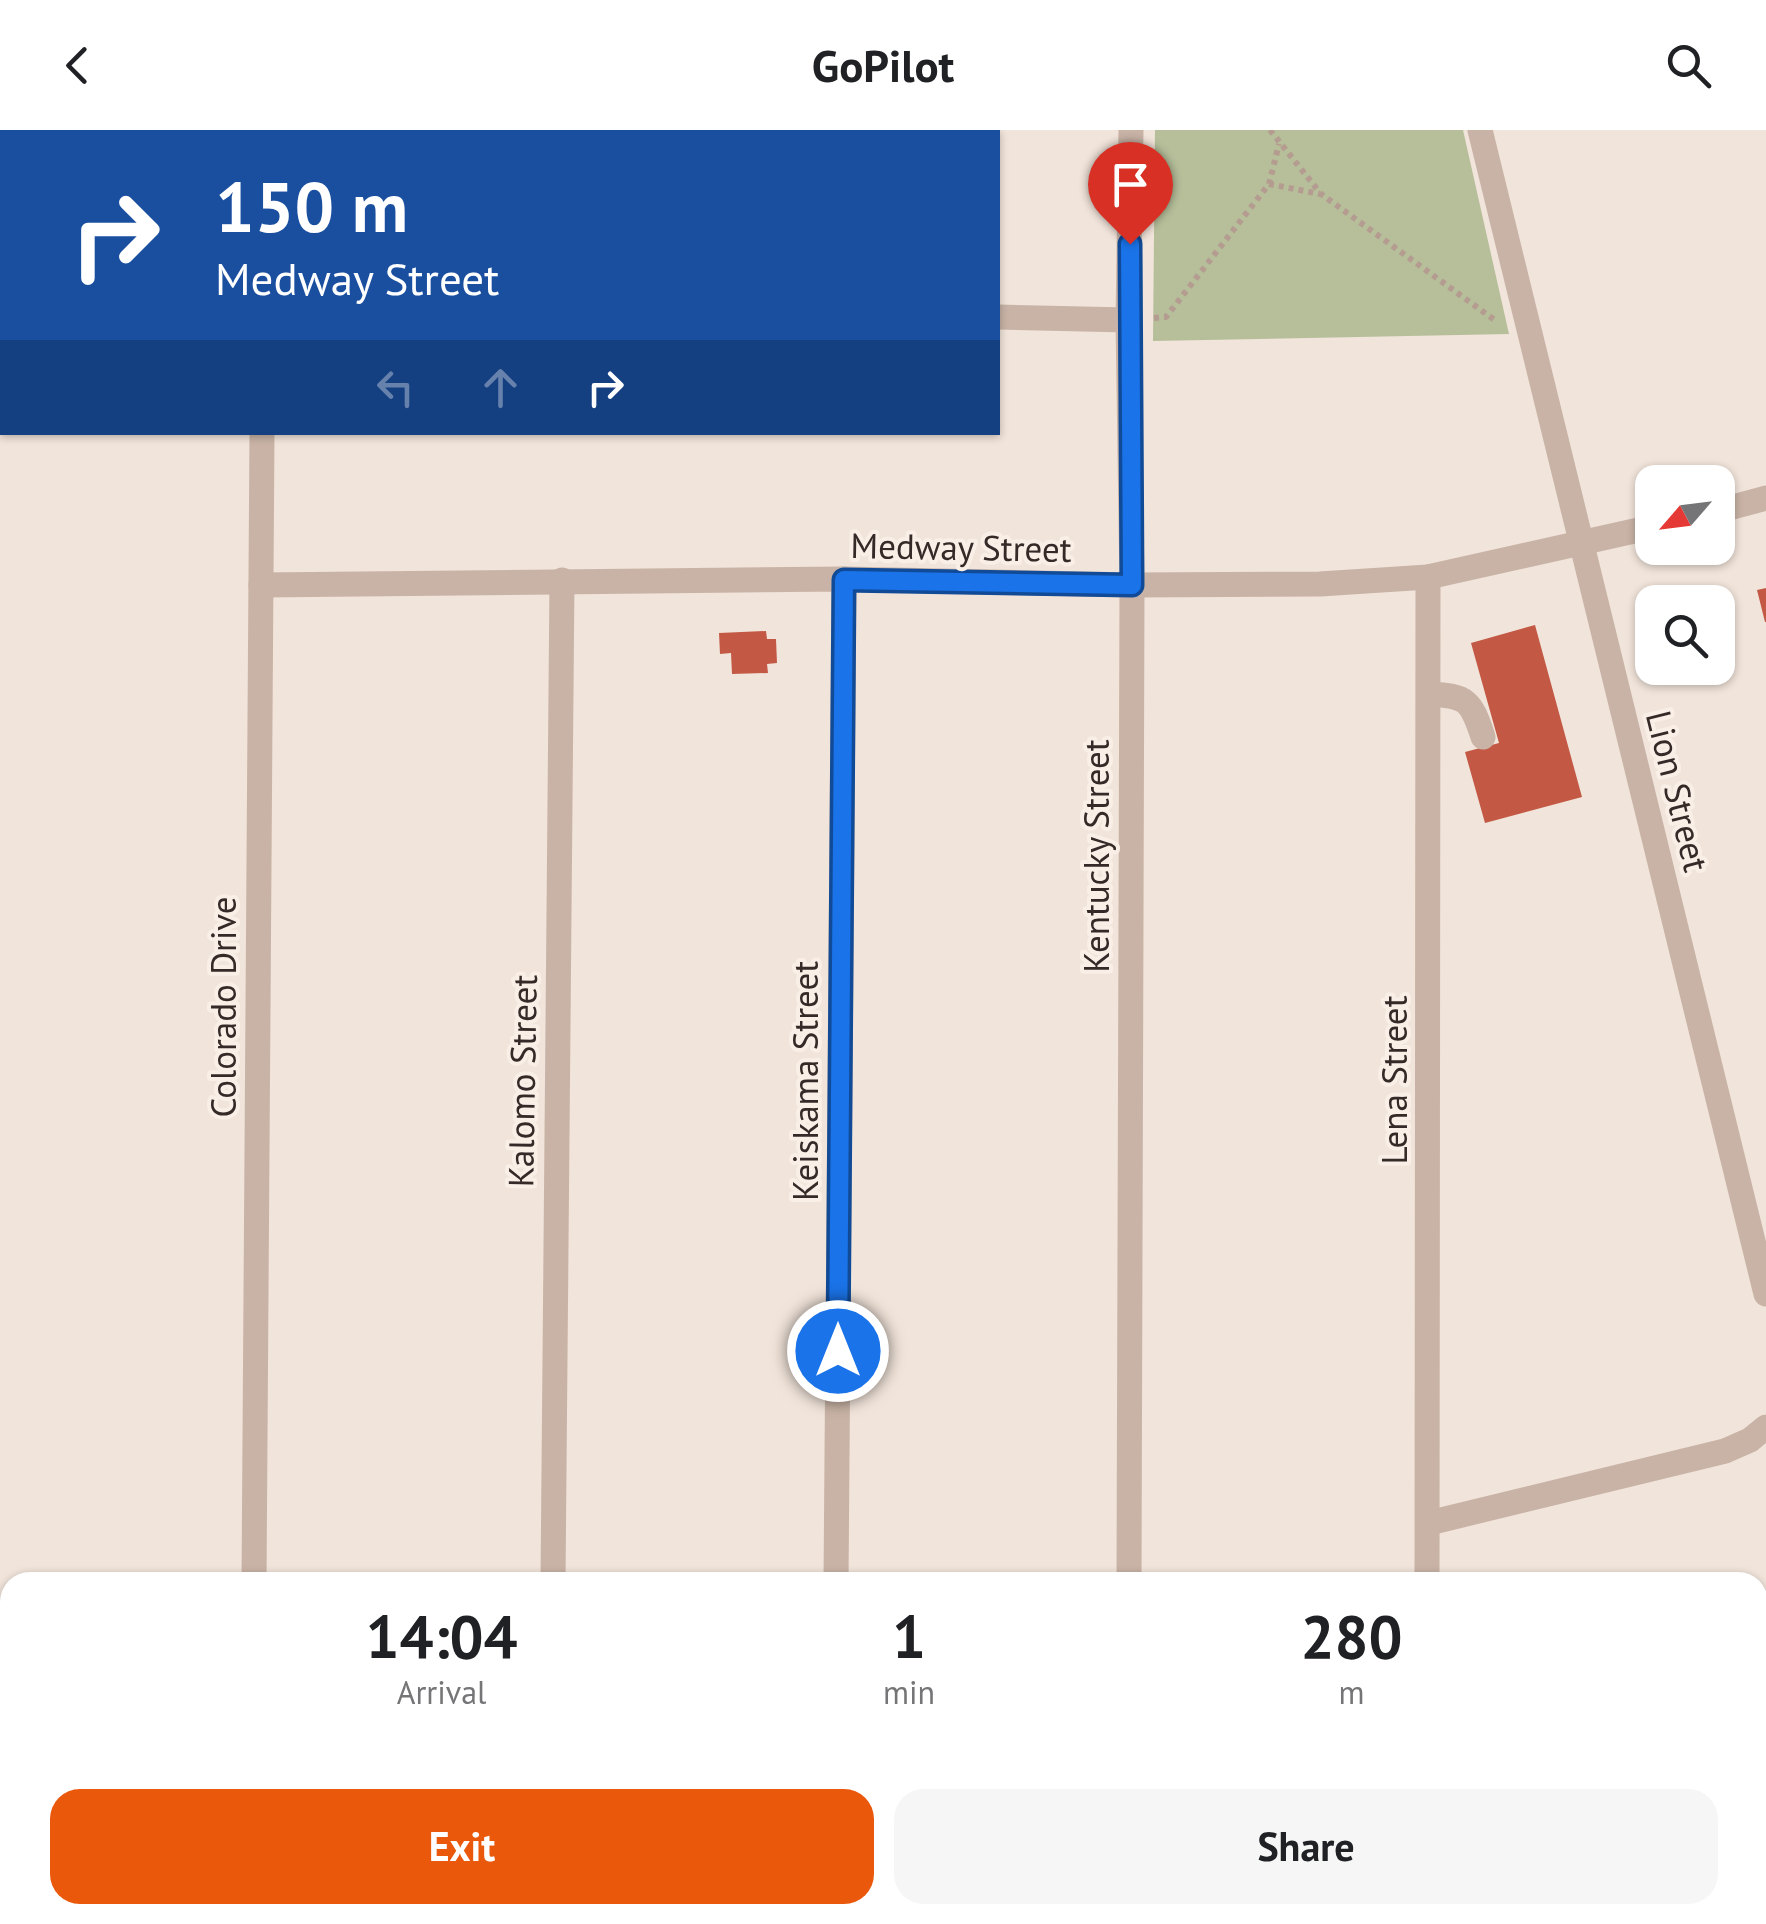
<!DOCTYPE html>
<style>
:root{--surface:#fff;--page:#f6f6f6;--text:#202124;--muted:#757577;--accent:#ea580c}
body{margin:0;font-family:"PT Sans",sans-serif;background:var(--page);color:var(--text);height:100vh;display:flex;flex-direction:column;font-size:38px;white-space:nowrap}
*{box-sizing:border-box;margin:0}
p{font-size:32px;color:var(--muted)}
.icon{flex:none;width:55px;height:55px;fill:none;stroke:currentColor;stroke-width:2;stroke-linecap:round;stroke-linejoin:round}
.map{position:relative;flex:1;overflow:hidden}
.details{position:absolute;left:0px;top:1442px;width:1768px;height:352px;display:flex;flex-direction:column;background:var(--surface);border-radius:30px 30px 0 0;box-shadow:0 2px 8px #0004}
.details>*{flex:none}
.guide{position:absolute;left:0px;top:0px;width:1000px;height:305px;box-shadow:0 2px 8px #0004;background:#1a4fa0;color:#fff;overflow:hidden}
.needle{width:65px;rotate:242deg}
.fabs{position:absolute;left:1635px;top:335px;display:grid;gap:20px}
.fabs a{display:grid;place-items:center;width:100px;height:100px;border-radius:20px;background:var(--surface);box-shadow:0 2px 8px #0004;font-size:50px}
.pin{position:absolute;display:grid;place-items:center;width:85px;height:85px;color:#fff;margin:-102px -42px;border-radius:50% 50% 50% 0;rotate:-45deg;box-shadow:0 0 10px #0007}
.pin .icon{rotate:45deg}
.me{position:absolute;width:110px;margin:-55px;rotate:0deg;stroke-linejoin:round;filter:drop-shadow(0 0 8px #0008)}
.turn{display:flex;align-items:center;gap:35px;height:210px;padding:0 50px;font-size:45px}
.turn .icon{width:130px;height:130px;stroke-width:2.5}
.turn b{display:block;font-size:70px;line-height:85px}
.lanes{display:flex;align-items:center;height:95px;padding:0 50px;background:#0003;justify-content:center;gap:50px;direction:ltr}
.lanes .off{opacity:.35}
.eta{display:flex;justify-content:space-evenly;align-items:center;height:170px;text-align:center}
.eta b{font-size:60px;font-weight:800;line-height:70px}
.primary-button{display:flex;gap:20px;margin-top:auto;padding:20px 50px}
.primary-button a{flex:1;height:115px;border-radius:30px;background:var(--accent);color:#fff;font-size:40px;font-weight:800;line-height:115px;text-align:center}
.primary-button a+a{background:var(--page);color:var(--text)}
header{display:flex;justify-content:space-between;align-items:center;height:130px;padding:0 50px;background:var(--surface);font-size:45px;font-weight:800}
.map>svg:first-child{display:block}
.green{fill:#b6bf9a}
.building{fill:#c35945}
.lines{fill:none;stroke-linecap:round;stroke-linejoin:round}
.path{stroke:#b49d90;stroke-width:6;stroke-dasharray:5 5;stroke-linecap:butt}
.minor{stroke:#c9b3a6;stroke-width:25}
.route-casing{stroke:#114b97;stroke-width:25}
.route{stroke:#1a73e8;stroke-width:18}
.labels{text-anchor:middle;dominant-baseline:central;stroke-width:8;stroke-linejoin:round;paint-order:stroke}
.street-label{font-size:35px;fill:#352a27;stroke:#f9efe6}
</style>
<header><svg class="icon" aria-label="back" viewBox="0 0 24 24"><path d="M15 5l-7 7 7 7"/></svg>GoPilot<svg class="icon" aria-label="search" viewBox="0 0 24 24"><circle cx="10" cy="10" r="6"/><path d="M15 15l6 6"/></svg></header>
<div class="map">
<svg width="1766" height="1794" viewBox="0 0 1766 1794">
<rect width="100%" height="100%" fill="#f1e4da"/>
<!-- green -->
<polygon class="green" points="1155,0 1463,0 1509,204 1153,211"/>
<!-- building -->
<g class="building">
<polygon points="1766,458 1766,492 1765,492 1757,460"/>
<polygon points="1535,495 1582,667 1485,693 1465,622 1499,613 1471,513"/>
<polygon points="766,501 767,509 776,509 777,533 767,534 768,543 732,544 731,523 720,524 719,503"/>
<polygon points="1759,1771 1765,1794 1708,1794 1706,1785 1758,1785"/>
<polygon points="1343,1785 1368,1785 1389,1794 1339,1794"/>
</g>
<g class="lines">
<!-- path -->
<g class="path">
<polyline points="1270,0 1321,64 1496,191"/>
<polyline points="1269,54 1320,64"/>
<polyline points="1154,188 1166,187 1269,54 1279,14"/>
</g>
<!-- minor -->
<g class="minor">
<polyline points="1480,0 1766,1164"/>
<polyline points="263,2 263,0"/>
<polyline points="555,2 555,0"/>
<polyline points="846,2 846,0"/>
<polyline points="998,187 1128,190"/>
<polyline points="1718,381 1766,368"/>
<polyline points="261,455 844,449 1132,455 1320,454 1428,447 1652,397"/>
<path d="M1429,564C1467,566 1471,570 1483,607"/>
<polyline points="1429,1393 1725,1321 1750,1310 1766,1297"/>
<polyline points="254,1452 262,302"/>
<polyline points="553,1452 562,450"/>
<polyline points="836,1452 844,449"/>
<polyline points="1129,1452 1132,455 1128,190 1131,0"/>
<polyline points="1427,1452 1428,447"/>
<polyline points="1758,1621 1766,1619"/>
<polyline points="1175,1785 1178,1794"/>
<polyline points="254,1787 550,1787 833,1794 1085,1785"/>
</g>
</g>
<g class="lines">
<defs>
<polyline id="route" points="838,1221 844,450 1132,455 1130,114"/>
</defs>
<!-- route casing -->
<use href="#route" class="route-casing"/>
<!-- route -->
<use href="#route" class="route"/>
</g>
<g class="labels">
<!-- street labels -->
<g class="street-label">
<text transform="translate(961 417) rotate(1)">Medway Street</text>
<text transform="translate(1678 661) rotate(76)">Lion Street</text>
<text transform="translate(1096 726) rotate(-90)">Kentucky Street</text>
<text transform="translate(223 877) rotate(-90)">Colorado Drive</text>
<text transform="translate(1394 950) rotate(-90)">Lena Street</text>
<text transform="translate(522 951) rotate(-89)">Kalomo Street</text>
<text transform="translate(805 951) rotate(-90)">Keiskama Street</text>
</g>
</g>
</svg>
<div class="fabs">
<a><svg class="needle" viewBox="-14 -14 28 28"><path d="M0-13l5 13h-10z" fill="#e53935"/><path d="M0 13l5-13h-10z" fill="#757577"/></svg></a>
<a><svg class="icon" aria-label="search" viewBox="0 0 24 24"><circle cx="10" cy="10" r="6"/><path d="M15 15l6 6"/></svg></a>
</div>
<div class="pin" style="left:1130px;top:114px;background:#d93025"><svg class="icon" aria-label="arrive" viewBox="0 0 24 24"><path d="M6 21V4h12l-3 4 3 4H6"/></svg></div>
<svg class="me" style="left:838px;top:1221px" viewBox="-20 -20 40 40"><circle r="17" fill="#1a73e8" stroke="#fff" stroke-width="3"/><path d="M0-11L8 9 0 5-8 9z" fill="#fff"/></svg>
<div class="guide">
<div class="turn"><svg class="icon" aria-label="right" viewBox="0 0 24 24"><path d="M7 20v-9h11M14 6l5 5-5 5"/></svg><div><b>150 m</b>Medway Street</div></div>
<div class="lanes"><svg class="icon off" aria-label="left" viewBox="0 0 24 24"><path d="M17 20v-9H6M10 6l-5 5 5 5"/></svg><svg class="icon off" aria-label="ahead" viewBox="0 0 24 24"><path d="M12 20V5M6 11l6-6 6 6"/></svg><svg class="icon" aria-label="right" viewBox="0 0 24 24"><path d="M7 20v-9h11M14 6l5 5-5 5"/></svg></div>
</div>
<section class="details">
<div class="eta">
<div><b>14:04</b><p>Arrival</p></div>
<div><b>1</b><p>min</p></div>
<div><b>280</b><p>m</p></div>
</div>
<div class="primary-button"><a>Exit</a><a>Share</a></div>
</section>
</div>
